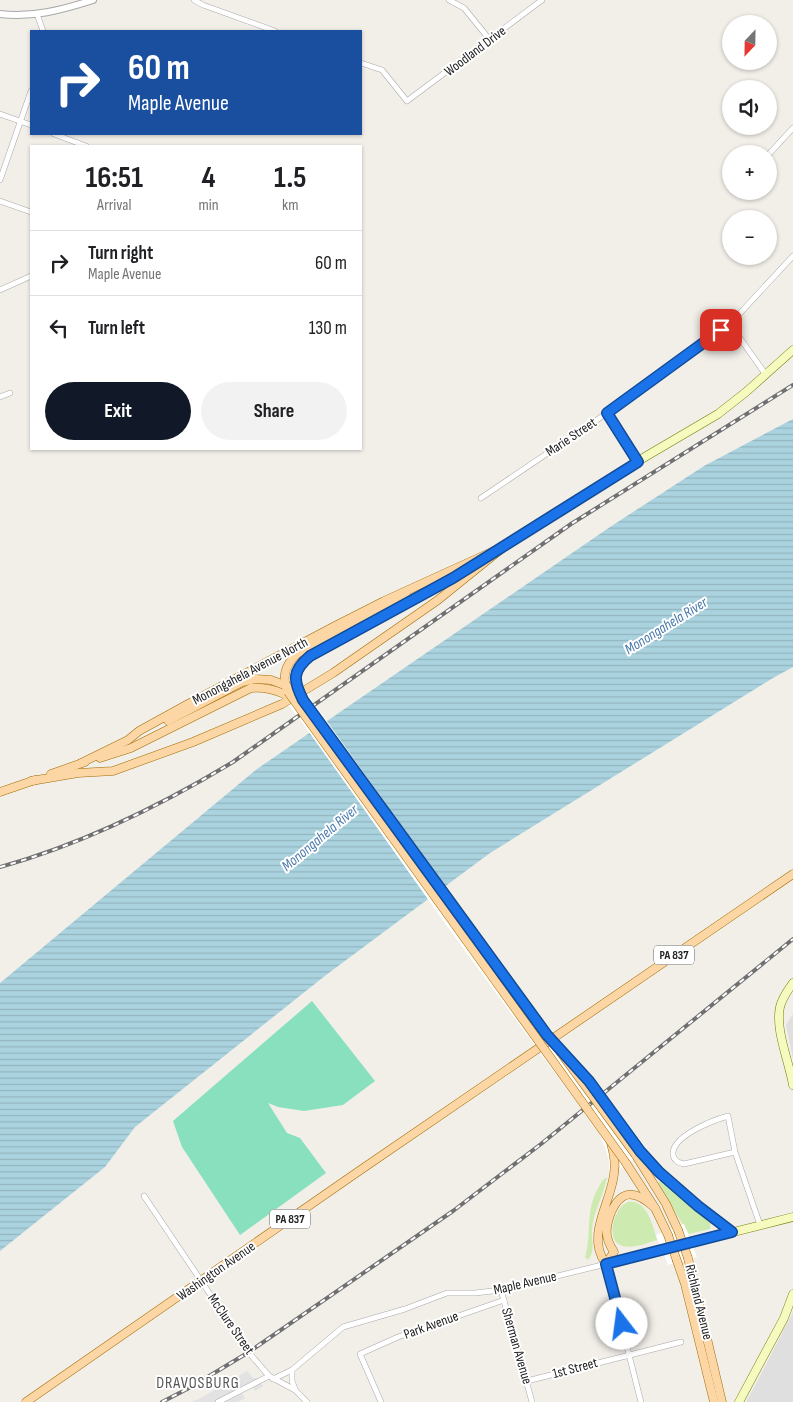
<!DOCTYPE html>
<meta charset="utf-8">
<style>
:root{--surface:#fff;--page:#f2f2f2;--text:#202124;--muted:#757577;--line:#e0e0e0;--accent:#111827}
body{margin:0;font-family:"Sofia Sans Condensed",sans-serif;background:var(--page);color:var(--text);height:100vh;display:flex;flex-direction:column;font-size:19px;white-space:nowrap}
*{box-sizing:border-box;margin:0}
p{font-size:16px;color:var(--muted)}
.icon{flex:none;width:28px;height:28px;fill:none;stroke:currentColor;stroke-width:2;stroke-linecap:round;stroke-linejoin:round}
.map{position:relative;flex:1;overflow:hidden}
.drawer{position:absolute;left:30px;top:145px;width:332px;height:305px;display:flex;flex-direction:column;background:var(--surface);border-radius:0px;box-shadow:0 1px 4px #0004}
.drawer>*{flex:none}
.banner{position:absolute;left:30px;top:30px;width:332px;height:105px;border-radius:0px;box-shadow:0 1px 4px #0004;background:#1a4fa0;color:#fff;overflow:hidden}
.needle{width:32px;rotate:202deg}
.fabs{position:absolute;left:722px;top:15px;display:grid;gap:10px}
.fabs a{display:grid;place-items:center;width:55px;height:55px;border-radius:50%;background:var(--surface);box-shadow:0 1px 4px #0004;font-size:25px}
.pin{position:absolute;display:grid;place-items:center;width:42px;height:42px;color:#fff;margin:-21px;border-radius:10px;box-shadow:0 2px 8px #0006}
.me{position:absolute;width:55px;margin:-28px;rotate:345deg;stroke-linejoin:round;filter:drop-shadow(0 0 4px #0008)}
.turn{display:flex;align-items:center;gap:18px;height:105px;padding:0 15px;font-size:22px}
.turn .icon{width:65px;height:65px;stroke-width:2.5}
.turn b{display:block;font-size:35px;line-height:42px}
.eta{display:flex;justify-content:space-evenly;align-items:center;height:85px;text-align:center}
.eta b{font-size:30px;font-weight:700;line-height:35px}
.action{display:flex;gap:10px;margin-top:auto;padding:10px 15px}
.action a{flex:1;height:58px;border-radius:30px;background:var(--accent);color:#fff;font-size:20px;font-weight:700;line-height:58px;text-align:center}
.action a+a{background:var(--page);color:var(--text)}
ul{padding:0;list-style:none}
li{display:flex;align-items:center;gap:15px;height:65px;padding:0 15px;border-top:1px solid var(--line)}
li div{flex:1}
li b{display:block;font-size:19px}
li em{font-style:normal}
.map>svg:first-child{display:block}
.residential{fill:#e0dfdf}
.grass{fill:#cdebb0}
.pitch{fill:#88e0be}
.parking{fill:#e2e2e2}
.water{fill:url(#water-rules)}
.pier{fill:#fff}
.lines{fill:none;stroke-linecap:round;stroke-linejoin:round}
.minor-casing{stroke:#a9a9a9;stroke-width:6}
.tertiary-casing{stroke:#a9a9a9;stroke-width:8}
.secondary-casing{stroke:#707d05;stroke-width:9}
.primary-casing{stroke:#a06b00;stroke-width:9}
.minor{stroke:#fff;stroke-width:5}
.tertiary{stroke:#fff;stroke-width:6}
.secondary{stroke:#f7fabf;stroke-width:8}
.primary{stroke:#fcd6a4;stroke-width:8}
.rail-casing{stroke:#707070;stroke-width:4}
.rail{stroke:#fff;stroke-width:2;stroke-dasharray:5.5;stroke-linecap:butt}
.primary-bridge-casing{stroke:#a06b00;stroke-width:9;stroke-linecap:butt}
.primary-bridge{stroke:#fcd6a4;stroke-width:8}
.route-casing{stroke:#114b97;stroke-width:12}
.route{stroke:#1a73e8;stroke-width:9}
.labels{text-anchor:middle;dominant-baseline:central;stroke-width:4;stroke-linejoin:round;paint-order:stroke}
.shield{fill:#fff;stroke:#646464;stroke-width:1}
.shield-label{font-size:12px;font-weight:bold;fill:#222}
.street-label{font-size:14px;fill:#222;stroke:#fff}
.water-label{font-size:15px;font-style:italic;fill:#4a7aab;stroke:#fff}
.quarter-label{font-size:16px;letter-spacing:1px;fill:#555;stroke:#fff}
</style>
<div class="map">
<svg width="793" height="1402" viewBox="0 0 793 1402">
<defs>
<pattern id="water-rules" width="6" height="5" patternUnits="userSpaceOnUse" patternTransform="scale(1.25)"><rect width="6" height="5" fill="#aad3df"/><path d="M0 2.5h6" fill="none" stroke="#92b5bf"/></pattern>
</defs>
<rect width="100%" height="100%" fill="#f2efe9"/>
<!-- residential -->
<g class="residential">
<polygon points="793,1014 793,1059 786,1025"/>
<polygon points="793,1312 793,1402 746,1402 759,1378"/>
</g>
<!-- grass -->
<g class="grass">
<path d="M607,1177C604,1195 593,1212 592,1230C591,1241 596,1250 588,1260L585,1257C592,1234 585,1213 597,1190C600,1185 602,1180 607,1177Z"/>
<polygon points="660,1180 711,1220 710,1229 689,1234 658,1185"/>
<path d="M628,1202C647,1199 653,1226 657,1240C647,1243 634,1249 623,1246C604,1241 614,1207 628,1202Z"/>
</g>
<!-- pitch -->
<polygon class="pitch" points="312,1001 375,1081 343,1105 304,1111 278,1107 268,1103 287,1133 300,1138 326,1173 240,1235 182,1147 173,1121"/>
<!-- parking -->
<polygon class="parking" points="247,1371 253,1378 259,1378 263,1386 255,1391 252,1387 242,1393 245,1398 238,1402 191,1402 201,1398"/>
<!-- water -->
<polygon class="water" points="793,419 793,667 773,678 490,853 326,975 135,1127 105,1167 0,1251 0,983 257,769 610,527 704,466"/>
<!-- pier -->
<g class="pier">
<polygon points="304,685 309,696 520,992 563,1044 589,1072 647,1149 609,1177 609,1161 606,1150 599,1133 452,933 304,725 290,707 279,699"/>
<polygon points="684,1224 697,1257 668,1265 656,1235"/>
</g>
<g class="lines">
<defs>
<g id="minor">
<polyline points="194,0 203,5 275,31"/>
<polyline points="449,0 464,8 490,40"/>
<polyline points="37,14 43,31"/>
<polyline points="361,63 382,70 407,101 542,0"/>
<polyline points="0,114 31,125"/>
<polyline points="54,134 86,146"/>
<polyline points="769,154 793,128"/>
<polyline points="0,180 31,91"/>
<polyline points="0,201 31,212"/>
<polyline points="0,290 31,276"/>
<polyline points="730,324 766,375"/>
<polyline points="0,397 10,393"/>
<polyline points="607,413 638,461"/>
<polyline points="481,498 607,413 730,324 793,256"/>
<path d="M735,1152L684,1164C679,1163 674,1161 673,1155C671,1136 714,1120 728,1116L735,1152L760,1225"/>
<polyline points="144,1196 251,1355 269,1376 295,1390 307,1402"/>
<polyline points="501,1290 532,1402"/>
<polyline points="292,1370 292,1381 295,1389"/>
<polyline points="273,1379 292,1370 343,1327 405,1309 447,1293 475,1293 501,1290 606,1264 641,1402"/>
<polyline points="527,1381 681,1342"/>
<polyline points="218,1402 269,1376"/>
<polyline points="381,1402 360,1354 398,1337 504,1300"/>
</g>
<path id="tertiary" d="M0,14C32,18 62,10 93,0"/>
<g id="secondary">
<polyline points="505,546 638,461 718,414 746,392 793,350"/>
<path d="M793,983C788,990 782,998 780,1007C775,1030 789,1061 793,1085"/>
<polyline points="606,1264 793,1217"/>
<polyline points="739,1402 784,1318 793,1294"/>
</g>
<g id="primary">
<path d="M296,688C294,673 299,665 310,656L477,563"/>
<path d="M288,692C281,677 285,665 297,654L406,596"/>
<polyline points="168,721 242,682 256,679 271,680 287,686"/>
<path d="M100,758L131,748L251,688C263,687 273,689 284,694"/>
<polyline points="81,763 128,740 139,731 188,704 331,628 384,601 496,550"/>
<polyline points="51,774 85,762"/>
<polyline points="31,781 78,773 113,771 193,742 282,704 333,673 438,600 505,546"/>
<polyline points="0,792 35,780"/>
<path d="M611,1143C614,1154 616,1163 614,1174C611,1203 585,1236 606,1264L614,1252C605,1238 605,1230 610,1215C621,1187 636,1191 655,1208"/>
<polyline points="640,1151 673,1185 732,1232"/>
<polyline points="635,1154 666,1204 678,1230"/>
<polyline points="626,1163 655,1208 668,1235"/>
<polyline points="688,1258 722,1402"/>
<polyline points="677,1261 685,1284 714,1402"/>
<polyline points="26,1402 359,1171 793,874"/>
</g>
</defs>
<!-- minor casing -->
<use href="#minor" class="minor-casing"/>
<!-- tertiary casing -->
<use href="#tertiary" class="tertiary-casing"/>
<!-- secondary casing -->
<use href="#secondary" class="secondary-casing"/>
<!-- primary casing -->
<use href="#primary" class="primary-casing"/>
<!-- minor -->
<use href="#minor" class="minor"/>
<!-- tertiary -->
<use href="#tertiary" class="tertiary"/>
<!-- secondary -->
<use href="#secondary" class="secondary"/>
<!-- primary -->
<use href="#primary" class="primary"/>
<defs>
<g id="rail">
<path d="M0,867C83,844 160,806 233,762L571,524L793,385"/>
<polyline points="162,1402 191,1387 249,1352 453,1211 541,1144 793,939"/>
</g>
</defs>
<!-- rail casing -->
<use href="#rail" class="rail-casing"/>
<!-- rail -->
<use href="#rail" class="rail"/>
<defs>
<g id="primary-bridge">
<polyline points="293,690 303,701 635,1154"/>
<polyline points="288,692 626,1163"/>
<polyline points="575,1066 589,1081 640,1151"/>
<polyline points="678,1230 688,1258"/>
<polyline points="668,1235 677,1261"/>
</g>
</defs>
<!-- primary-bridge casing -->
<use href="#primary-bridge" class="primary-bridge-casing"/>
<!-- primary-bridge -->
<use href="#primary-bridge" class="primary-bridge"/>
</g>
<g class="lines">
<defs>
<path id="route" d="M622,1324L606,1264L732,1232L698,1206L659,1172L640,1151L589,1081L547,1035L303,700C293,680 292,671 310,656L453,578L638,462L607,413L721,330"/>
</defs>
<!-- route casing -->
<use href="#route" class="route-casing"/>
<!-- route -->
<use href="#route" class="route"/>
</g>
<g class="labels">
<!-- shield labels -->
<g class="shield">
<rect x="654" y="945.5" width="40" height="19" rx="4"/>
<rect x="270" y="1209.5" width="40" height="19" rx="4"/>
</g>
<g class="shield-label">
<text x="674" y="955">PA 837</text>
<text x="290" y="1219">PA 837</text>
</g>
<!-- street labels -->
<g class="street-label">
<text transform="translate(475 51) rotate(-37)">Woodland Drive</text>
<text transform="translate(571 437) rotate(-34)">Marie Street</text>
<text transform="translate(250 671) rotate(-28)">Monongahela Avenue North</text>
<text transform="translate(216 1271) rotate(-35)">Washington Avenue</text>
<text transform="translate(525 1283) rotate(-13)">Maple Avenue</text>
<text transform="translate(699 1302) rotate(76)">Richland Avenue</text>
<text transform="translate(231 1324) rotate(55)">McClure Street</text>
<text transform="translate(431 1325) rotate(-20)">Park Avenue</text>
<text transform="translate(517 1346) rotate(74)">Sherman Avenue</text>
<text transform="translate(575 1368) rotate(-15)">1st Street</text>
</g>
<!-- water labels -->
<g class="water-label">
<text transform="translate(666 626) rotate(-32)">Monongahela River</text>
<text transform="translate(320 838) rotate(-40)">Monongahela River</text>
</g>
<!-- quarter labels -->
<g class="quarter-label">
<text x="198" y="1383">DRAVOSBURG</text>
</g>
</g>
</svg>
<div class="fabs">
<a><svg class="needle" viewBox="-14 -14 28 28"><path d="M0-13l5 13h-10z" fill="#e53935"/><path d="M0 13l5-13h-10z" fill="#757577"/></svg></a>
<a><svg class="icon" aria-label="sound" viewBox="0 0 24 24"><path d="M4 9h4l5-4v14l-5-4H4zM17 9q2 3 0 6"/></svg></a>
<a>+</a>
<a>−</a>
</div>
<div class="pin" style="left:721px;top:330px;background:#d93025"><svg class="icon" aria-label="arrive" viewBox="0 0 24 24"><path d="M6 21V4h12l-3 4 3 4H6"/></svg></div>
<svg class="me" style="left:622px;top:1324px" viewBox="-20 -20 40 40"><circle r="19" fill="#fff"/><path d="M0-13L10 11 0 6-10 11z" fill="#1a73e8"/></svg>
<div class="banner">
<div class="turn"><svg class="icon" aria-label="right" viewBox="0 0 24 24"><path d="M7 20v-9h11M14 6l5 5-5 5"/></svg><div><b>60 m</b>Maple Avenue</div></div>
</div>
<section class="drawer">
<div class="eta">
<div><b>16:51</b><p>Arrival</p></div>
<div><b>4</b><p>min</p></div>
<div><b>1.5</b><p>km</p></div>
</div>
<ul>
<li><svg class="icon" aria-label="right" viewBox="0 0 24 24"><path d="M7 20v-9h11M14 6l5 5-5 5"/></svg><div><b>Turn right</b><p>Maple Avenue</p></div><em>60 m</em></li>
<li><svg class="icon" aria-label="left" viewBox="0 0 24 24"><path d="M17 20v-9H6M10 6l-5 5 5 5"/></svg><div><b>Turn left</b></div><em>130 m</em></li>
</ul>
<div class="action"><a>Exit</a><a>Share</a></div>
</section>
</div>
